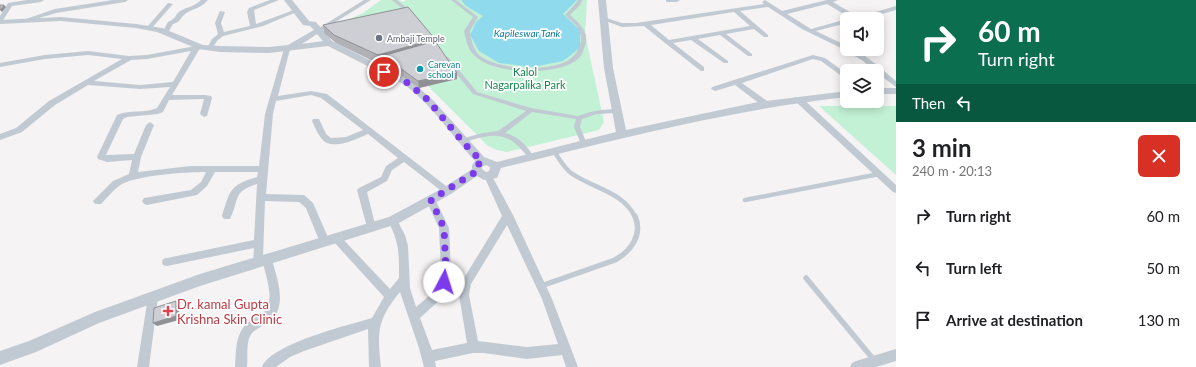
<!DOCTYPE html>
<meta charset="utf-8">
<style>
:root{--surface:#fff;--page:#f2f2f2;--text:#202124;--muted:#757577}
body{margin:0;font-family:Lato,sans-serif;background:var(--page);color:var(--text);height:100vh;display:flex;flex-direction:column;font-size:15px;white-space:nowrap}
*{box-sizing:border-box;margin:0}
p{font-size:13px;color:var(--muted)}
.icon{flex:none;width:22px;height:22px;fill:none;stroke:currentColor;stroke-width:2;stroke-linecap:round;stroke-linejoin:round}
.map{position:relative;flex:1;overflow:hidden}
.sheet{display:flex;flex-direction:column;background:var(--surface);width:300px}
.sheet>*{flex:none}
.hud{background:#0b6e4f;color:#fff;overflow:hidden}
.buttons{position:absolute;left:840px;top:12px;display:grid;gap:8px}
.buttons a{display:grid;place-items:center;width:44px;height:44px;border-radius:6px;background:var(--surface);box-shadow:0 2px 10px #0003;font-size:20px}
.pin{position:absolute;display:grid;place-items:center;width:34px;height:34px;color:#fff;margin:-17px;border:2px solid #fff;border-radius:50%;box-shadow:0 1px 4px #0007}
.me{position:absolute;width:44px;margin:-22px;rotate:5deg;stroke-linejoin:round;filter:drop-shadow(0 0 3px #0008)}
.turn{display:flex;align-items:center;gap:14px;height:84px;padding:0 16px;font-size:18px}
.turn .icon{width:52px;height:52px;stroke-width:2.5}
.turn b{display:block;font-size:28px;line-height:34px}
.then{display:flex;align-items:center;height:38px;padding:0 16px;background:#0003;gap:8px;font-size:15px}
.round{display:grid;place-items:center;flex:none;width:42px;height:42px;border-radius:6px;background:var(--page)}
.headline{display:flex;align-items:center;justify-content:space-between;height:68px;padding:0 16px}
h1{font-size:24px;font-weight:700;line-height:30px}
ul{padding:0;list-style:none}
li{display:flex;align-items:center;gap:12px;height:52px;padding:0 16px}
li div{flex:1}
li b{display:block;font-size:15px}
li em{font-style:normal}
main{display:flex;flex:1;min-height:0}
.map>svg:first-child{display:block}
.green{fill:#c3f1d5}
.water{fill:#90daee}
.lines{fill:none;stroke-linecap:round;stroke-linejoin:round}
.service-far1{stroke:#c1cad2;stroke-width:4.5}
.service{stroke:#c1cad2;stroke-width:5.5}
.pedestrian{fill:#c1cad2;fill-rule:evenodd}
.minor{fill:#c1cad2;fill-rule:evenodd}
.tertiary{fill:#c1cad2;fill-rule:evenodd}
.wall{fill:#b0b2b7}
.shaded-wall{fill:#909195}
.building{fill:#cdcfd5;stroke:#909195}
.route{stroke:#7c3aed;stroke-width:7;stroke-dasharray:0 12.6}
.worship-dot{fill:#6b7280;stroke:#fff;stroke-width:1.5}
.culture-dot{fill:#0f9aa8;stroke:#fff;stroke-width:1.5}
.health-dot{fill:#e0444e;stroke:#fff;stroke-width:1.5}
.labels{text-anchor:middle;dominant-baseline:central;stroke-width:3.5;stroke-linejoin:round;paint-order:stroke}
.far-worship-label{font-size:9px;fill:#5b616d;stroke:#fff;text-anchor:start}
.far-culture-label{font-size:9px;fill:#0d838f;stroke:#fff;text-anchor:start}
.far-water-label{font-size:10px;font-style:italic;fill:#0c7c9b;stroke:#fff}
.park-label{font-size:11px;fill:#17864f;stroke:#fff}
.near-health-label{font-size:13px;fill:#be3a42;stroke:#fff;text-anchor:start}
</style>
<main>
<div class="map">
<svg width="896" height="367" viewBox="0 0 896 367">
<rect width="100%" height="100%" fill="#f5f3f3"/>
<!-- green -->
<g class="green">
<polygon points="381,0 399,0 403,2 406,0 587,0 585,34 604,122 599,130 507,152 497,150 488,146 428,86 457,79 326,30 363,13"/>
<polygon points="819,106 896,106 896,175"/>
</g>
<!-- water -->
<polygon class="water" points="461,0 577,0 563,14 580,30 580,48 563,61 532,67 499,63 479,51 470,35 476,22 483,16 466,6"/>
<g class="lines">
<!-- service-far1 -->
<g class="service-far1">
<path d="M554,151C559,159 564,168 571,173C592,188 624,192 635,217"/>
<polyline points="745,200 879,174"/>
</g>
<!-- service -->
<g class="service">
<polyline points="806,278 874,360"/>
<path d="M541,286L615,260C631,251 643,235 635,216"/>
</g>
<!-- pedestrian -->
<g class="pedestrian">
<polygon points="392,0 397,0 413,13 409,14"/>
<path d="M451,0H456L478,17L470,31C471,39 473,48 478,54C494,70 547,72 567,61C572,58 576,54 579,48C581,43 582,36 579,30C577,24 569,20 565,15L576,3L578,0H582L580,5L570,15C580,24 591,33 584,48C583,51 582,55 580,57C562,77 493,75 475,56C468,50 466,40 464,31L473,17Z"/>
<path d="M447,57L449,58L477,92L531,108L578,116L590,112L601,110L615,109L618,111L615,113L597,114L582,119L580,127L587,144L584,146L581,144L574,127L576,119L532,112L505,133C518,136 527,146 534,157L531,159C526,157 523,150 518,146C501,129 482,137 462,143H460L459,141L460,139L483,133L498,131L526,111L473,94L445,60V58Z"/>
</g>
<!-- minor -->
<g class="minor">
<polygon points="27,0 44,0 41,2 12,6 2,22 0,23 0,16 8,3"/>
<polygon points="113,0 128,0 125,2 56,13 29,21 26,19 55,9"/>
<path d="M201,0H208C199,10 193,8 185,14C179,19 182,21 173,24L167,34H163L162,33L168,22C177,18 174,16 180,11C187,7 194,7 201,0Z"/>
<polygon points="270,0 279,0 254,10 256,24 294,10 299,11 263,26 223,36 217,41 212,49 208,49 207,48 212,39 218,34 215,23 220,11 225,12 221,23 224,32 250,26 247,12 249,8"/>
<polygon points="364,0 371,0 321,31 316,30"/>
<polygon points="666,0 680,0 677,2 666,2"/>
<path d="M765,0L782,11L827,0H838L833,2L858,17L896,6V10L864,19H852L827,4L787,14L811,29L847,19V23L816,31L847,46V49C861,49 885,72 896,81V87L877,73V71H874L863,61L845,50L802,29L768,7L740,11L768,35V37H764L754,29L726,34L752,54V56H748L720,35L698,39L728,61V63H724L691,40L673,43L704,67V71H701L665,43L644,26L622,27L600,19L603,17L622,23H636L764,4L762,2ZM734,12L750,26L669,40L651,25Z"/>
<polygon points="168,3 173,4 151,29 147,29 147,27"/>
<path d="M201,45L204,47L199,50L172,95H205L211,96L212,98L207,116L204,117L200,114L204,99L169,100L163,112L158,114L127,117L123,119L106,155L134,154L146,125L150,122L154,125L141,157L138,172L191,166H259L265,114L284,49L287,47L290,49L278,96L311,91L327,94L450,189L452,191L450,193H444L404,162L392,170L387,181L367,192L376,228L374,231L371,232L368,231L357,190L359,188L381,177L386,166L398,158L368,134C356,139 331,152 321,138C317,133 315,127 312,121L313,119H319L326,134L331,138L346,137L363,130L321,98L311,95L276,101L273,114L266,194L304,195L313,203L330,242L329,245L325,246L321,245L306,208L299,202L265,201L263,257L267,256L271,257L272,260C277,278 288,307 270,321C264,326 254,329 250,336C246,345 248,358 247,367H235C236,354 235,339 243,328C247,321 256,318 263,313C276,302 266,277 263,263L258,266L254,265L253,262L254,248L167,266L163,265L162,262L163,259L167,258L254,240L257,184C232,192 240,199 230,219H224L222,216C230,190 230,185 257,177L258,172H215L207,186L197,195L147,205L144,204L142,201L144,198L191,190L201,182L206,172C187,172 133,175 119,186C112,191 107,198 101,204H95L93,201L113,181L129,174L132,160L107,162L98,159L97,157L117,115C130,109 144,114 157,108L170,87L140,89L88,85L55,105L22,132L0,140V134L16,128L49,101L122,59L88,55L45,59L0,67V63L45,55L88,51L129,56L147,55ZM191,51L173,82L140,85L94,81L131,60L147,59Z"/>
<polygon points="813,55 825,58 847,74 847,80 821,61 813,59 742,83 770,103 771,105 770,107 764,107 735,85 715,91 711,89 712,87"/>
<polygon points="795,97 801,97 896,185 896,193 893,192 795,101"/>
<path d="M488,173L491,174L513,215L552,299L578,367H566L562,355L527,359L484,353H473L435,361L436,367H424L419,348L400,292C377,320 377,332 381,367H369L368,329L304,351L290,357L276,367H262C271,344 348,325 372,318L384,297L334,242L332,239L334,236L337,235L340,236L390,289L399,278C399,254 400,244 388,221L390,218L393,217L396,218L405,235L408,246L410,288L416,307L435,291L441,272L439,228L426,200L428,197H434L449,228L451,272L449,282L443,297L420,318L432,350L467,343L459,295L461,283L502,216L484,176ZM507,225L542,299L558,344L527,347L478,341L469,295L471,284Z"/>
<polygon points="153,292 157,294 158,297 149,367 137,367 148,297 149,294"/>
<polygon points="896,349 896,361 876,367 850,367 852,363 856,361"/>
</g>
<!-- tertiary -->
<g class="tertiary">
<path d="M284,0H292L309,21L316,22L332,41L411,81L433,100L484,157L497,162L616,132L604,68L598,0H606L613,68L626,130L758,102L847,91V97C728,110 616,140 501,168L497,178L484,180L477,176L451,194L397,224L200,286L99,323L36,352L0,365V351L29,341L95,312L200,274L389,217L443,188L472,169V165L475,161C452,136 433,106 405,85L328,46L269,53L220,52L198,49L157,32L136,28L61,21L0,24V20L61,17L136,24L162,28L203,45L220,46L269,47L288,45L314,30L310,26L303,25ZM317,34L323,41L302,44ZM486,165L490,167L489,171L486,172L482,169V167Z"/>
<rect x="877" y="88" width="19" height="6"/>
</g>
</g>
<!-- wall -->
<polygon class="wall" points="323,25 435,41 457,73 457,79 419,88 400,75 379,64 336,43 324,33"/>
<!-- shaded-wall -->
<g class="shaded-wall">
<polygon points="4,5 6,7 2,12 0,10"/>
<polygon points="435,39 435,48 379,57 378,55"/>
<polygon points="457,73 457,79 419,88 418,81"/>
<polygon points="176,301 179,305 179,320 157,326 153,323"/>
</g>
<!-- building -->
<g class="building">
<polygon points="0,5 4,5 0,10"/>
<polygon points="408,7 435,39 378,55 334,35 323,25"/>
<polygon points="435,41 457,73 418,81 400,68 379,57"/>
<polygon points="176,301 176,316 153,323 154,308"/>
</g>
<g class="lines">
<!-- route -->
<polyline class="route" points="384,72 408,83 428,100 462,141 482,162 477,165 477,171 431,200 444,228 446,272 444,282"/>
</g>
<!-- markers -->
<circle class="worship-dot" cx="379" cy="38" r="4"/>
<circle class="culture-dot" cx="420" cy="69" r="4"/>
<path class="health-dot" d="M166 305h4v4h4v4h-4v4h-4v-4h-4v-4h4z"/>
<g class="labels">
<!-- far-worship labels -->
<g class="far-worship-label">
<text x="387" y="38">Ambaji Temple</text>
</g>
<!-- far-culture labels -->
<g class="far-culture-label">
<text x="428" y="64">Carevan<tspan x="428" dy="10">school</tspan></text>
</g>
<!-- far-water labels -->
<g class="far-water-label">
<text x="527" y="33">Kapileswar Tank</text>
</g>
<!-- park labels -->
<g class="park-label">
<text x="525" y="71">Kalol<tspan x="525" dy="13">Nagarpalika Park</tspan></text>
</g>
<!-- near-health labels -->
<g class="near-health-label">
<text x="177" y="304">Dr. kamal Gupta<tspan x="177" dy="15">Krishna Skin Clinic</tspan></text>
</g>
</g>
</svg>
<div class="buttons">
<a><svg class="icon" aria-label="sound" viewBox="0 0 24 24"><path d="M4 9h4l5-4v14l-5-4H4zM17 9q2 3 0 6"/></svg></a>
<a><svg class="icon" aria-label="layers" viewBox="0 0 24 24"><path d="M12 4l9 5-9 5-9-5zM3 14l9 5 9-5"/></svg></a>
</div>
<div class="pin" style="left:384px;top:72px;background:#d93025"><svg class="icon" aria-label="arrive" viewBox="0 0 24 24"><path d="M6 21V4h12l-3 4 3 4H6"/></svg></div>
<svg class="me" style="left:444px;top:282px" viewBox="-20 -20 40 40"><circle r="19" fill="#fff"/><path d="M0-13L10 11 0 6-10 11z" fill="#7c3aed"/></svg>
</div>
<section class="sheet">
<div class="hud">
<div class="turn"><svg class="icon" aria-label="right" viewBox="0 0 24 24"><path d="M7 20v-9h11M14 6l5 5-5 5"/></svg><div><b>60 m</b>Turn right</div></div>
<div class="then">Then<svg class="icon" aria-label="left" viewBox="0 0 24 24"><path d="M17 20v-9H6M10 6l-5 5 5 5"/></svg></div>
</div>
<div class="headline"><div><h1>3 min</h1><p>240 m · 20:13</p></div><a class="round" style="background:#d93025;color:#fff"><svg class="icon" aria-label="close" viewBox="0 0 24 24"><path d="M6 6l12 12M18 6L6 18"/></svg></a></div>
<ul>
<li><svg class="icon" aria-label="right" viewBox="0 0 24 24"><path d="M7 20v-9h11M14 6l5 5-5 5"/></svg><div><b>Turn right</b></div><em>60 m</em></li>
<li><svg class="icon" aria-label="left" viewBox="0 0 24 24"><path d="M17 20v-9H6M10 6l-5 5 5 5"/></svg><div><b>Turn left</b></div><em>50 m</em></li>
<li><svg class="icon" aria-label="arrive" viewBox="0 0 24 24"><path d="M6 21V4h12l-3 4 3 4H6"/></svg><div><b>Arrive at destination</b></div><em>130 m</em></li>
</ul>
</section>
</main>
